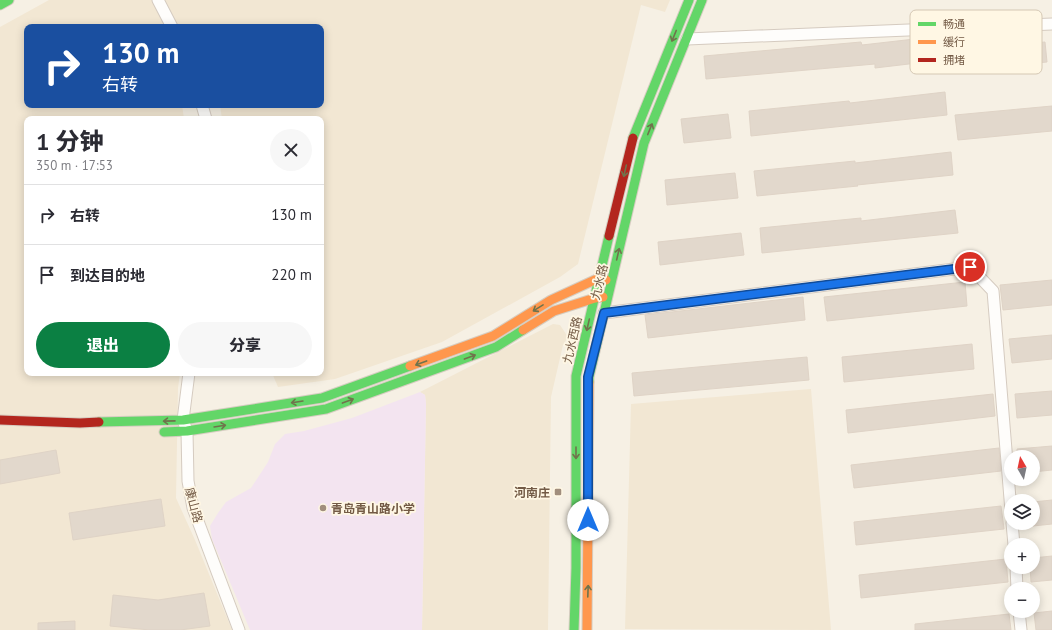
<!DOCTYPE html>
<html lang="zh">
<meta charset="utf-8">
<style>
:root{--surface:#fff;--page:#f7f7f7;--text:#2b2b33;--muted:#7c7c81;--line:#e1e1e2;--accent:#0b8043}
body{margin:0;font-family:"PT Sans","Noto Sans SC",sans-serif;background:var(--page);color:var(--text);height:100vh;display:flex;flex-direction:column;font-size:15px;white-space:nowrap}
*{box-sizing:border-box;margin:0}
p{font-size:13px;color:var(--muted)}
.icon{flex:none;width:22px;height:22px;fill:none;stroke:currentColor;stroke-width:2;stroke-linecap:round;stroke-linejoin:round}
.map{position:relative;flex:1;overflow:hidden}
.panel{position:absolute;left:24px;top:116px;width:300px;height:260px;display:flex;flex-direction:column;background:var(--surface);border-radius:8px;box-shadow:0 2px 10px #0003}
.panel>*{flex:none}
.top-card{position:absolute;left:24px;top:24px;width:300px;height:84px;border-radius:8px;box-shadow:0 2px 10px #0003;background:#1a4fa0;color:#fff;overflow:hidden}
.needle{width:26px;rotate:351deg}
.buttons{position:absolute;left:1004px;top:450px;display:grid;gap:8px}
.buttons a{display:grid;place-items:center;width:36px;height:36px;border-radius:50%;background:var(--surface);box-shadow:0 2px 10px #0003;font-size:20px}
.pin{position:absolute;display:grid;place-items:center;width:34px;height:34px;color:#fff;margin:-17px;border:2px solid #fff;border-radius:50%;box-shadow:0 1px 4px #0007}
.me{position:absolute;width:44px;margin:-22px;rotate:0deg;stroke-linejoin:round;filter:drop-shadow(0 0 3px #0008)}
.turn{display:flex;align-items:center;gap:14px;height:84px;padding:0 12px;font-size:18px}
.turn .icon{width:52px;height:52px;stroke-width:2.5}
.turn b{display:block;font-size:28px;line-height:34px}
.round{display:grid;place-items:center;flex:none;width:42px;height:42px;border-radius:21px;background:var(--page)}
.summary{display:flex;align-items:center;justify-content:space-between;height:68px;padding:0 12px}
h1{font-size:24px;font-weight:800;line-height:30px}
.cta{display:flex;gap:8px;margin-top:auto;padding:8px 12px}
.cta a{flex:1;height:46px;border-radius:24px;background:var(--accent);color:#fff;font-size:16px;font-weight:800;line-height:46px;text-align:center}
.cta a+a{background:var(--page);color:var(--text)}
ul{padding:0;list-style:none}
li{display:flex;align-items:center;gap:12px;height:60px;padding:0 12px;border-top:1px solid var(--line)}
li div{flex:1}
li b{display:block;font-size:15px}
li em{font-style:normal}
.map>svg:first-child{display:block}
.residential{fill:#f2e7d3}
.education{fill:#f3e4f0}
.building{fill:#e2d8cc;stroke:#dfd3c6}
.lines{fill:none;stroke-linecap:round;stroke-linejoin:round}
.street-casing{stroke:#d5cbc0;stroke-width:13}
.fast-casing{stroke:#d6cdc1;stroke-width:11}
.slow-casing{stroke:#d6cdc1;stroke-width:11}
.jam-casing{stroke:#d6cdc1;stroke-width:11}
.street{stroke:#fefdfb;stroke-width:11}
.fast{stroke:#63d668;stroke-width:9}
.slow{stroke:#ff974d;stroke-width:9}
.jam{stroke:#b3261e;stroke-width:9}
.oneway{stroke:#70734c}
.route-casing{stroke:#114b97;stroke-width:10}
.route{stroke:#1a73e8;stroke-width:7}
.poi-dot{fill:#a18e7d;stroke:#fff7e4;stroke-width:1.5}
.labels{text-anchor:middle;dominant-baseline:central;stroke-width:3.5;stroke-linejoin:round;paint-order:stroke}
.street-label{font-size:12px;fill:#735a45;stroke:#fff7e4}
.poi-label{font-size:12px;font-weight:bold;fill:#735a45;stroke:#fff7e4;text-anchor:end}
.key{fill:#fff7e4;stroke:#d5c8b4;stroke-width:1}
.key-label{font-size:11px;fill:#735a45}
</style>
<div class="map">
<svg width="1052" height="630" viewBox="0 0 1052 630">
<rect width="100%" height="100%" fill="#f6f0e4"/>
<!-- residential -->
<g class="residential">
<polygon points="49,0 670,0 665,12 641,5 578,264 560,277 442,342 335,379 278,387 272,373 321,373 321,119 222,119 220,105 321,105 321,27 27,27 27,105 182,105 184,119 27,119 27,373 180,373 178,388 176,498 195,540 232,630 0,630 0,27"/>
<polygon points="553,324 560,325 568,337 563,345 551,397 548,630 422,630 426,404 425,395 420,392"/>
<polygon points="811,389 831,630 625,629 631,404"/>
</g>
<!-- education -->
<polygon class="education" points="420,392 425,395 426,404 422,630 250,630 212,539 210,526 218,513 226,502 251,488 268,462 275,444 285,434 304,431 352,418"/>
<!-- building -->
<g class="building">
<polygon points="941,36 943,51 1045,42 1047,62 952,71 951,59 875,68 875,64 706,79 704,56 861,42 862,45"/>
<polygon points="945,92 947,115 751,136 749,111 849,101 850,103"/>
<polygon points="1052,106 1052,131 958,140 955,115"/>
<polygon points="728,114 731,138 684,143 681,119"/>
<polygon points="951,152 953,175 857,185 858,186 757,196 754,171 855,161 855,163"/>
<polygon points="735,173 738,198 667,205 665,180"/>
<polygon points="955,210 958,233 762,253 760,228 861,218 861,221"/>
<polygon points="741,233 744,255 660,265 658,242"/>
<polygon points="1052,280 1052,305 1003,310 1000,285"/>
<polygon points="965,282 967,306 827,321 824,297"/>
<polygon points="803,297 805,320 648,338 645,315"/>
<polygon points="1052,335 1052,359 1012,363 1009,339"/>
<polygon points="972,344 974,369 844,382 842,357"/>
<polygon points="807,357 809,380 634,396 632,373"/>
<polygon points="1052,391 1052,415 1017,418 1015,394"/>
<polygon points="993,394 995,416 848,433 846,410"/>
<polygon points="1052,446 1052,470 1033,472 1033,457 1018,457 1017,449"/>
<polygon points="999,448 1001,471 854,488 851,465"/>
<polygon points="56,450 60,473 0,484 0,460"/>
<polygon points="161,499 165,526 73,540 69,513"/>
<polygon points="1052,500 1052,524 1033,526 1033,502"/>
<polygon points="1001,506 1004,529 856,545 854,522"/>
<polygon points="1052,556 1052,580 1031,582 1030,567 1033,567 1033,558"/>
<polygon points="1006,559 1008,582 861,598 859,575"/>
<polygon points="204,593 210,626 180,630 150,630 110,626 113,595 158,600"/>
<polygon points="1052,611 1052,630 1036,630 1034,613"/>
<polygon points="1009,614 1011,630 915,630 915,624"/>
<polygon points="75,621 75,630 38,630 38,623"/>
</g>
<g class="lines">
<defs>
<g id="street">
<polyline points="158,0 172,27"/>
<polyline points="687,39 1052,24"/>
<polyline points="202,105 206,119"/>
<polyline points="604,313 970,267 993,291 1011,511"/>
<polyline points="189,373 183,420 187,431 188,481 193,508 239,630"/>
<polyline points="1012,523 1014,545"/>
<polyline points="1016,567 1017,589"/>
<polyline points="1019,611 1021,630"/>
</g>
<g id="fast">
<polyline points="0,5 9,0"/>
<polyline points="633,138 689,0"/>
<polyline points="589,382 589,377 644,143 702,0"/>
<polyline points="99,422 183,420 322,398 410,366"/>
<polyline points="164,432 187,431 326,409 496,347 523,330"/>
<polyline points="574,630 576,568 576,376 609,236"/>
</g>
<g id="slow">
<polyline points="523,330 554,311 595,298 603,297"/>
<polyline points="410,366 493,336 551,300 599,278 606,280"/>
<polyline points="587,630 589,382"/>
</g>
<g id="jam">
<polyline points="609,236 633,138"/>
<polyline points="0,420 80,423 99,422"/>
</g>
</defs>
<!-- street casing -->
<use href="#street" class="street-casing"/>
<!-- fast casing -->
<use href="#fast" class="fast-casing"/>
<!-- slow casing -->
<use href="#slow" class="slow-casing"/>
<!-- jam casing -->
<use href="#jam" class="jam-casing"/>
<!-- street -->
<use href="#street" class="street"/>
<!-- fast -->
<use href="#fast" class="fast"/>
<!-- slow -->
<use href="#slow" class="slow"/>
<!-- jam -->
<use href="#jam" class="jam"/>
</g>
<!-- one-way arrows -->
<defs><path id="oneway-shaft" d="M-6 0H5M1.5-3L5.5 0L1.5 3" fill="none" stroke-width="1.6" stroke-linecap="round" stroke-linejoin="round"/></defs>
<g class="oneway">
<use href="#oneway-shaft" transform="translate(674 36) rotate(112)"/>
<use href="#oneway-shaft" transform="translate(650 129) rotate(-68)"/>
<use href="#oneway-shaft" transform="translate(625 171) rotate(103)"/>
<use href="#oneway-shaft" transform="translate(618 254) rotate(-77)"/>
<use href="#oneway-shaft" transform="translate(538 308) rotate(148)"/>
<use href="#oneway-shaft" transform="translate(588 325) rotate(103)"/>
<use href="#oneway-shaft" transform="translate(470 357) rotate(-20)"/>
<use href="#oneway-shaft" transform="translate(421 363) rotate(160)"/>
<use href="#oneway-shaft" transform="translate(348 401) rotate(-20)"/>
<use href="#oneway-shaft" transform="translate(297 402) rotate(171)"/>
<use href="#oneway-shaft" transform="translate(169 421) rotate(179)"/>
<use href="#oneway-shaft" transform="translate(220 426) rotate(-9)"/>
<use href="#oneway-shaft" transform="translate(576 453) rotate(90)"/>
<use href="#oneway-shaft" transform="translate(588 591) rotate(-88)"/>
</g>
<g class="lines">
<defs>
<polyline id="route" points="588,520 588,377 604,313 970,267"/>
</defs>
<!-- route casing -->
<use href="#route" class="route-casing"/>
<!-- route -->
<use href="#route" class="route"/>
</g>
<!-- markers -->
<g class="poi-dot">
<rect x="554" y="488" width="8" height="8" rx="2"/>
<circle cx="323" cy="508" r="4"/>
</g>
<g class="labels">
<!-- street labels -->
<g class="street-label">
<text transform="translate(599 282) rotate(-76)">九水路</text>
<text transform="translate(572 340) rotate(-77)">九水西路</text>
<text transform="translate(194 505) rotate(75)">康山路</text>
</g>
<!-- poi labels -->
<g class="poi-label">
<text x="550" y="492">河南庄</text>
<text x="331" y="508" text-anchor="start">青岛青山路小学</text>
</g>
</g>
<!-- legend -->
<rect x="910" y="10" width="132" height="64" rx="6" class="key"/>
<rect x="918" y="22" width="18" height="4" fill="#63d668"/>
<rect x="918" y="40" width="18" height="4" fill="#ff974d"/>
<rect x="918" y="58" width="18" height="4" fill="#b3261e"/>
<g class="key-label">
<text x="943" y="28">畅通</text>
<text x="943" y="46">缓行</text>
<text x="943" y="64">拥堵</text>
</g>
</svg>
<div class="buttons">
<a><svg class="needle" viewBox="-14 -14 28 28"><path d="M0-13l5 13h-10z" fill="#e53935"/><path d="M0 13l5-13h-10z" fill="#7c7c81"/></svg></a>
<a><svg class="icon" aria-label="layers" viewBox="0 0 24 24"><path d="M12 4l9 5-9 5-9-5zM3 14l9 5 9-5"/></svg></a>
<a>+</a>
<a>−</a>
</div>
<div class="pin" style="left:970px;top:267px;background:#d93025"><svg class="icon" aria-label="arrive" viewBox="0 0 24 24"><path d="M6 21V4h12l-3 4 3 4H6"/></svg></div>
<svg class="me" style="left:588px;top:520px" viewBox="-20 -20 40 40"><circle r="19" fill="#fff"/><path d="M0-13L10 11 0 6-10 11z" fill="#1a73e8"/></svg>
<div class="top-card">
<div class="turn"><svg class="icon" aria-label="right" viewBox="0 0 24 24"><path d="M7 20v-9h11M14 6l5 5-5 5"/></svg><div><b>130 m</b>右转</div></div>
</div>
<section class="panel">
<div class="summary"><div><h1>1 分钟</h1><p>350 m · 17:53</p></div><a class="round"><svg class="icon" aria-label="close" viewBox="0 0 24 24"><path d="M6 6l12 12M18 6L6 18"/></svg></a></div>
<ul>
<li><svg class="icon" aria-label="right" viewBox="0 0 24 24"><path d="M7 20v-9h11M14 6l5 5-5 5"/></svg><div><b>右转</b></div><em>130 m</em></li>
<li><svg class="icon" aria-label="arrive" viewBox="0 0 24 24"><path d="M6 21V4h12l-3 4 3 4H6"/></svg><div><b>到达目的地</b></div><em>220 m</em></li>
</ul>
<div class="cta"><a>退出</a><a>分享</a></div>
</section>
</div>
